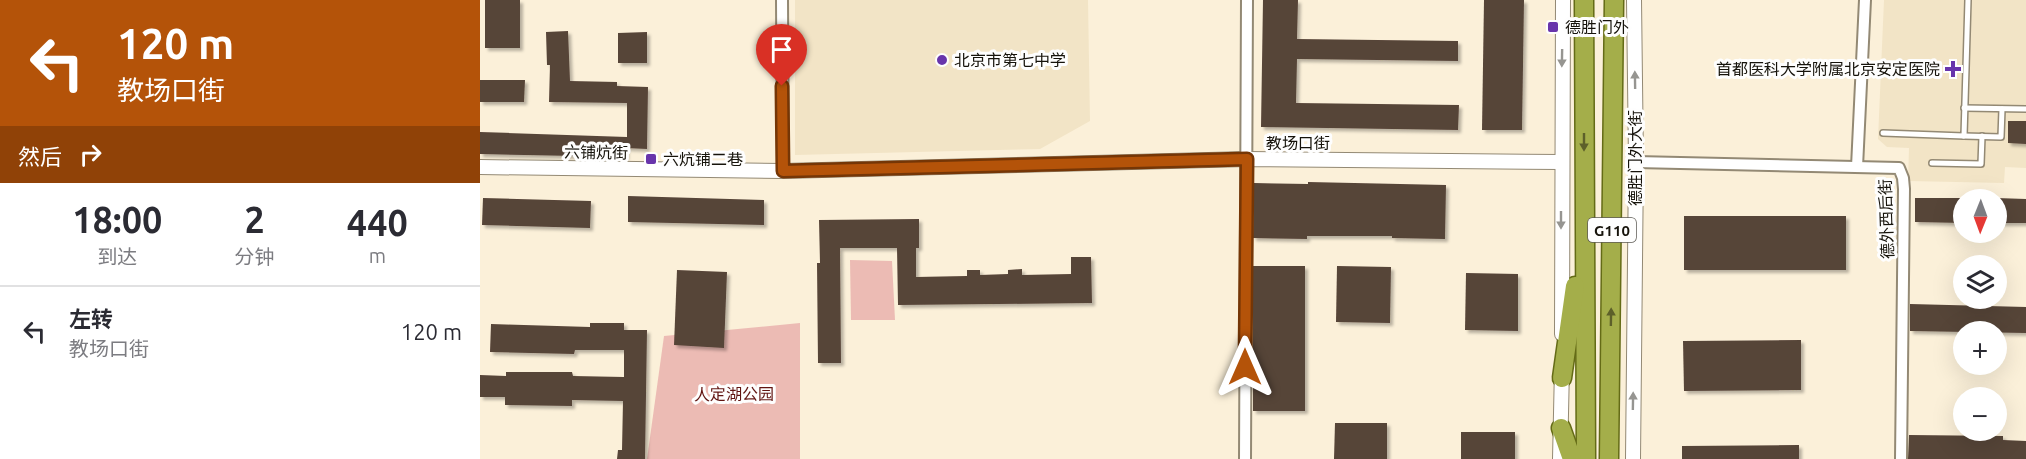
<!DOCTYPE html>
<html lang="zh">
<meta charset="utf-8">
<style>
:root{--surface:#fff;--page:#f7f7f7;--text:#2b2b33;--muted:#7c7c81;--line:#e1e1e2}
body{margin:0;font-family:Ubuntu,"Noto Sans SC",sans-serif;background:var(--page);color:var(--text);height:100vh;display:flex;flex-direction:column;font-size:22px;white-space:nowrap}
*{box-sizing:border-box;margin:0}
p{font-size:20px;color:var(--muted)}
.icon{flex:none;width:33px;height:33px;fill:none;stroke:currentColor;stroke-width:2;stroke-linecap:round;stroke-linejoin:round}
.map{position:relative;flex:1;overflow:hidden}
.details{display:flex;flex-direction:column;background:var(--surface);width:480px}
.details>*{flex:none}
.top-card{background:#b45309;color:#fff;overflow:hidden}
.needle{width:39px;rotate:181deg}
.fabs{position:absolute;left:1473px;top:189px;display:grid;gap:12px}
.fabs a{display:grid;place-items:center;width:54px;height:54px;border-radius:50%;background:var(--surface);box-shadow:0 6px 24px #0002;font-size:30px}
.pin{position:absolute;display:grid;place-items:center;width:51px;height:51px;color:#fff;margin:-62px -26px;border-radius:50% 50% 50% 0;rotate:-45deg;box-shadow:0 0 6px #0007}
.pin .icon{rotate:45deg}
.me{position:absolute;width:66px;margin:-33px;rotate:0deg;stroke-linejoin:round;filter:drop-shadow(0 0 4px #0008)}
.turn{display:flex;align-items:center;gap:21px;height:126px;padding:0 18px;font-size:27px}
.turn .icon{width:78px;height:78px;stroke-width:2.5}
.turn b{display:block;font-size:42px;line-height:51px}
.then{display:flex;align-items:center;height:57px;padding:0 18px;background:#0003;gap:12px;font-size:22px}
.eta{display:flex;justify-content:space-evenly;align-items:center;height:102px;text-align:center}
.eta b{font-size:36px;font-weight:700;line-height:42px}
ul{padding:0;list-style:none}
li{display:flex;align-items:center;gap:18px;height:90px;padding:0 18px;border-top:2px solid var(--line)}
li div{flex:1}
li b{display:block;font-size:22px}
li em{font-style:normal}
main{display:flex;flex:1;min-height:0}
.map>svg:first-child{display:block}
.built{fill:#f2e4c6}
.green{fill:#ecbbb4}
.building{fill:#574438;filter:url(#shadow)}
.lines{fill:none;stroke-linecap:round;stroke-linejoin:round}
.service-casing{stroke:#938974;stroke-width:8}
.minor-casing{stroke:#938974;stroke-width:14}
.tertiary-casing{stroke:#938974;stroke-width:16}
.trunk-casing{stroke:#646b16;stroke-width:21}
.service{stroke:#fff;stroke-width:5}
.minor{stroke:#fff;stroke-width:10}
.tertiary{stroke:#fff;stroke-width:14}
.trunk{stroke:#a4ae4a;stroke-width:18}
.oneway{fill:#969591}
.oneway2{fill:#5d602a}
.route-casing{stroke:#753606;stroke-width:15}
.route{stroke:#b45309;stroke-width:10}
.poi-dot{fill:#6834ab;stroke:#fefefe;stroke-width:2}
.labels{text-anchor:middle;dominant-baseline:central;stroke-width:6;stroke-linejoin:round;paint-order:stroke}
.shield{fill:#fefefe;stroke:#5c5a54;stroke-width:1.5}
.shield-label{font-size:15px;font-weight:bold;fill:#16130b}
.poi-label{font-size:16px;fill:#16130b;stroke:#fefefe;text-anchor:start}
.street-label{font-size:16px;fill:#16130b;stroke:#fefefe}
.park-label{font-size:16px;fill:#611411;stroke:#fefefe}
</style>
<main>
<section class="details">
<div class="top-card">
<div class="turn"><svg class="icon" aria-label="left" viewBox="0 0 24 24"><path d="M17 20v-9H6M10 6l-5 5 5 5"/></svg><div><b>120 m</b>教场口街</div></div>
<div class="then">然后<svg class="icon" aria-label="right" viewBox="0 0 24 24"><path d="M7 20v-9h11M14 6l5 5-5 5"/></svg></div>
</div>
<div class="eta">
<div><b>18:00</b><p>到达</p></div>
<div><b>2</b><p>分钟</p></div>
<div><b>440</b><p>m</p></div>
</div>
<ul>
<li><svg class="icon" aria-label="left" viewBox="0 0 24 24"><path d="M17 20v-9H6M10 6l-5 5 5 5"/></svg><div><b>左转</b><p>教场口街</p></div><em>120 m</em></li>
</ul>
</section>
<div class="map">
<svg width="1546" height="459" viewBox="0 0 1546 459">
<defs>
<filter id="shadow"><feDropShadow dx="3" dy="3" stdDeviation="1.5" flood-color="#0004"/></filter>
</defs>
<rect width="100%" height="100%" fill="#fbf0d9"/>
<!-- built -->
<g class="built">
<polygon points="315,0 608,0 610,121 560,149 315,155"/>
<polygon points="1404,0 1546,0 1546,168 1525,167 1524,183 1428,181 1429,148 1407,147 1398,139"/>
</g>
<!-- green -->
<g class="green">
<polygon points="370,260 412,261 415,320 371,320"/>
<polygon points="320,323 320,459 167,459 184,336"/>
</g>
<!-- building -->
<g class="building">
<rect x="5" y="0" width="35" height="48"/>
<polygon points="783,0 818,0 817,39 978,41 978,61 817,59 816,103 979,105 978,130 781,127"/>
<polygon points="1004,0 1044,0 1042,130 1002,130"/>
<polygon points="88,31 90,81 137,82 137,86 168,87 167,149 146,148 146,157 0,154 0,132 147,137 147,103 69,102 70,65 67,65 66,32"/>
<polygon points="167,32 167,63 138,63 138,33"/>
<polygon points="0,80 45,80 44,102 0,102"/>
<polygon points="1528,121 1546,121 1546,144 1528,143"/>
<polygon points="828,182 966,185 965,239 912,238 912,236 827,236 827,239 773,238 774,183 828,184"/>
<polygon points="148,196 284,200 284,225 148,222"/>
<polygon points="3,198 111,201 110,228 2,225"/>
<polygon points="1435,198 1484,198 1484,223 1435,222"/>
<polygon points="1516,198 1546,199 1546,223 1516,223"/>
<rect x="1204" y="216" width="162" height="54"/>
<polygon points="439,219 439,248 436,248 436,277 487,276 487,270 500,270 500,275 528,274 528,270 542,269 542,275 591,274 591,257 611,257 612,303 418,305 417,248 360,248 361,363 338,363 337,263 340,263 339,220"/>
<rect x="773" y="266" width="52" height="145"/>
<polygon points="857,266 911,267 910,323 856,322"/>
<polygon points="197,270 247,272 244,348 194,345"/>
<polygon points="986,273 1038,274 1038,331 985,330"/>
<polygon points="1430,304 1546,307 1546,333 1430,331"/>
<polygon points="110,323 144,323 144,330 167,330 165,459 137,459 138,450 142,450 143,401 92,400 92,406 25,405 25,397 0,397 0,375 26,376 26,372 92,372 93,376 144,377 144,350 95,350 94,354 10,352 11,324 110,327"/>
<polygon points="1321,340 1321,390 1204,391 1203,341"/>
<polygon points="855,423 907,423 907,459 854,459"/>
<rect x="981" y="432" width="54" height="27"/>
<polygon points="1429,435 1523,436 1523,440 1546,441 1546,459 1428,459"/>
<polygon points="1319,445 1319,459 1202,459 1202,446"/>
</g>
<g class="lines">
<defs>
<g id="service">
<polyline points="1484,108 1546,109"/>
<polyline points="1403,133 1484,136 1488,0"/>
<polyline points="1484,136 1521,137 1522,109"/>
<polyline points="1452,163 1501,164 1502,136"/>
</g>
<g id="minor">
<polyline points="302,0 303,171"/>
<polyline points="1156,162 1419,168 1423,178 1424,189 1421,459"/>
<polyline points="1377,167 1385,0"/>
<polyline points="765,459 767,0"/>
</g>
<g id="tertiary">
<polyline points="0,167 303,171 767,159 1081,162"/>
<polyline points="1082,334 1083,0"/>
<polyline points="1080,459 1082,368"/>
<polyline points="1153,459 1156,162 1154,0"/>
</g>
<g id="trunk">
<polyline points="1104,0 1106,459"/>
<polyline points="1082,378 1095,286"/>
<polyline points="1081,428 1092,459"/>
<polyline points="1129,459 1134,0"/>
</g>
</defs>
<!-- service casing -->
<use href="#service" class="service-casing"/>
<!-- minor casing -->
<use href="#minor" class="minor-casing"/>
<!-- tertiary casing -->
<use href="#tertiary" class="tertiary-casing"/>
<!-- trunk casing -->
<use href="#trunk" class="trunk-casing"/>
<!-- service -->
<use href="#service" class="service"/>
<!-- minor -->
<use href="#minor" class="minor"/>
<!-- tertiary -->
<use href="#tertiary" class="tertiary"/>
<!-- trunk -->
<use href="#trunk" class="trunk"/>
</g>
<!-- one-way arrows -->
<defs><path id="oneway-solid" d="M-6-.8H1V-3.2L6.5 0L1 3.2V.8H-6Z" transform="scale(1.5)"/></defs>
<g class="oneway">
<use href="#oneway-solid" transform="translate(1082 58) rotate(91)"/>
<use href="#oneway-solid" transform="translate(1155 80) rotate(-91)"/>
<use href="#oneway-solid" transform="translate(1081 220) rotate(90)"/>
<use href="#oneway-solid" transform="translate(1153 401) rotate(-89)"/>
</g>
<g class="oneway2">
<use href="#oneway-solid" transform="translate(1104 142) rotate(90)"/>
<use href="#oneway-solid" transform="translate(1131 317) rotate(-89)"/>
</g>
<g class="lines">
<defs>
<polyline id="route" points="302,86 303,171 767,159 765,367"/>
</defs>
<!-- route casing -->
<use href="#route" class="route-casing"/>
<!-- route -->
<use href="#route" class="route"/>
</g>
<!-- markers -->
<g class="poi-dot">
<rect x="1067" y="21" width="12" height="12" rx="3"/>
<circle cx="462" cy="60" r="6"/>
<path d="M1470 60h6v6h6v6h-6v6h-6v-6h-6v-6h6z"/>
<rect x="165" y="153" width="12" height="12" rx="3"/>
</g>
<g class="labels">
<!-- shield labels -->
<rect class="shield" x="1108" y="218" width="48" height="24" rx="4.5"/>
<g class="shield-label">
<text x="1132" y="230">G110</text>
</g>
<!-- poi labels -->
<g class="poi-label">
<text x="1085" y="27">德胜门外</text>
<text x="474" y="60">北京市第七中学</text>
<text x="1460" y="69" text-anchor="end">首都医科大学附属北京安定医院</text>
<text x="183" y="159">六炕铺二巷</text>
</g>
<!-- street labels -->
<g class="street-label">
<text x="818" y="143">教场口街</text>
<text transform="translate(116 152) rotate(1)">六铺炕街</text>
<text transform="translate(1155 158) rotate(-90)">德胜门外大街</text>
<text transform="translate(1406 219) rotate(-92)">德外西后街</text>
</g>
<!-- park labels -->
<g class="park-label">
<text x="254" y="394">人定湖公园</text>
</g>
</g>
</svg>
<div class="fabs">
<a><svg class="needle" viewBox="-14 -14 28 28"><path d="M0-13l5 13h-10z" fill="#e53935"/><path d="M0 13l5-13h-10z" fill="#7c7c81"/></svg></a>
<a><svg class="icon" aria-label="layers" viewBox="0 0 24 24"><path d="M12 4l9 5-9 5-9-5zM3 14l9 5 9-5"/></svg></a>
<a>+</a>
<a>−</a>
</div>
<div class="pin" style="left:302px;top:86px;background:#d93025"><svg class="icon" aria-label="arrive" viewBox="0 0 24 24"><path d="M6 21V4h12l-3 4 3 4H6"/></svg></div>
<svg class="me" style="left:765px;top:367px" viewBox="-20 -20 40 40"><path d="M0-17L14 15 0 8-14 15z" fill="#b45309" stroke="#fff" stroke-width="4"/></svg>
</div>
</main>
